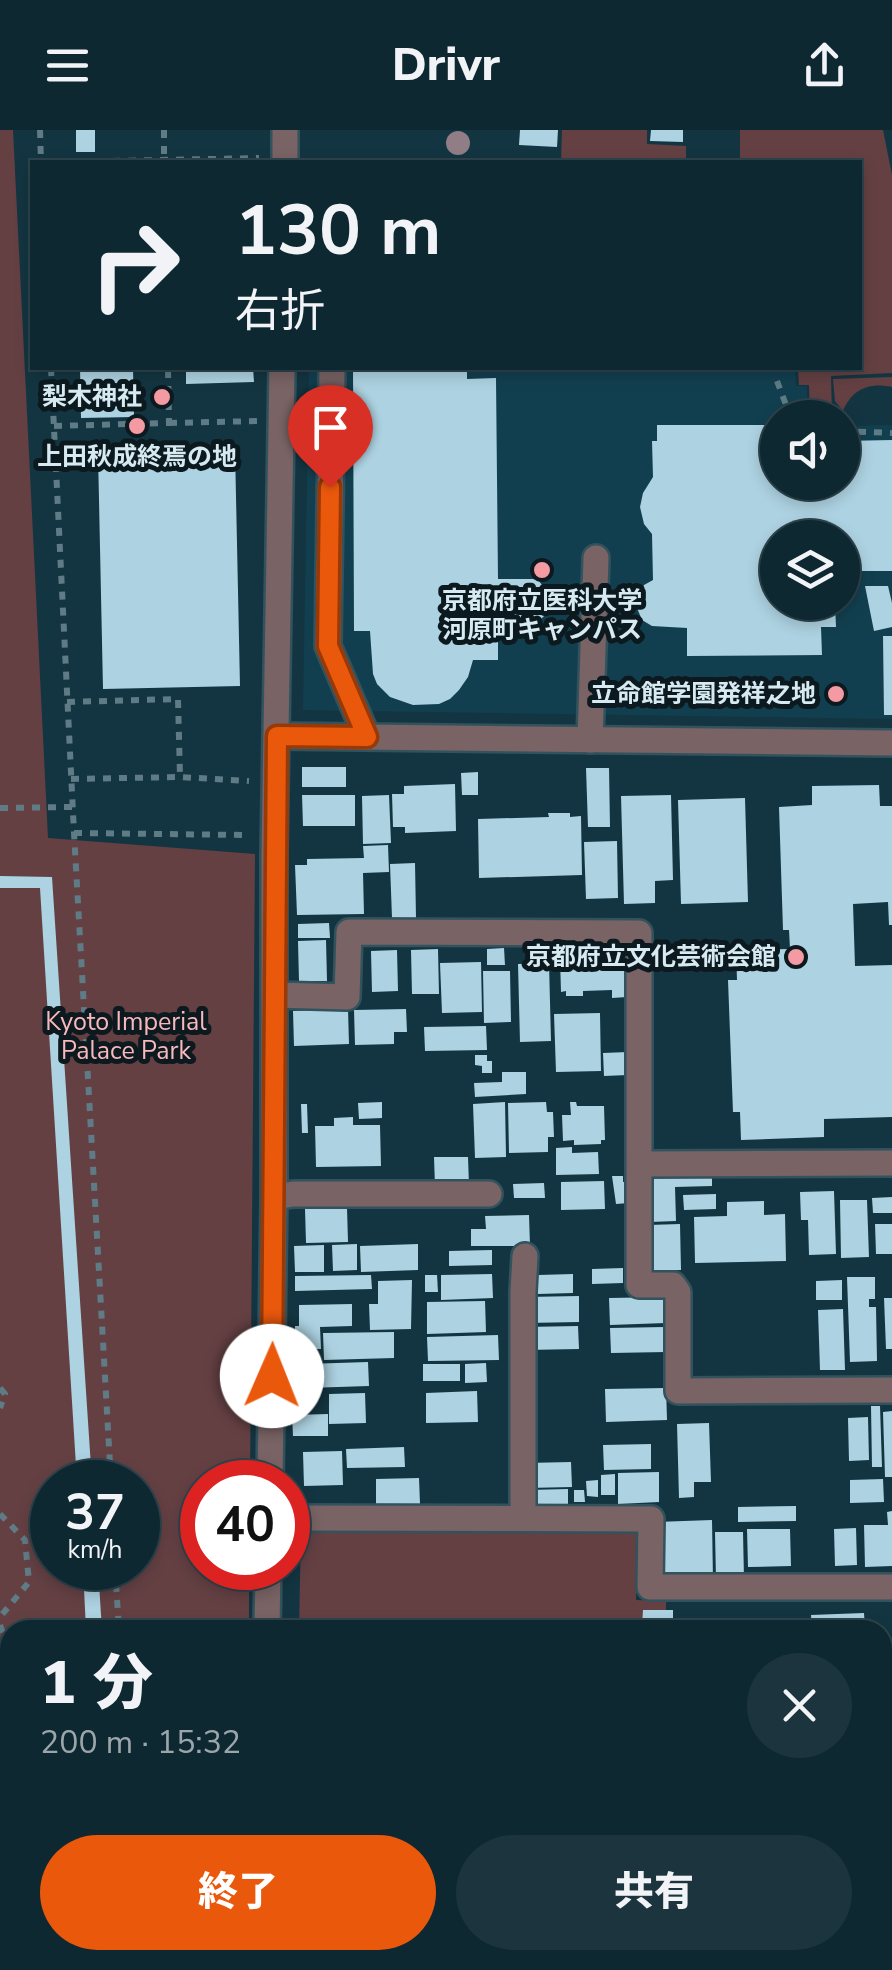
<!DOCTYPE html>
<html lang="ja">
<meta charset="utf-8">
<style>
:root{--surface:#0e2831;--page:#1c343d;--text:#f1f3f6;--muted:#9ba6ab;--line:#2e444d;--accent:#ea580c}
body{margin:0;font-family:"Nunito Sans","Noto Sans JP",sans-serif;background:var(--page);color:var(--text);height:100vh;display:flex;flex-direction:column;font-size:38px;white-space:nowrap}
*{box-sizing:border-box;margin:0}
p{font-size:32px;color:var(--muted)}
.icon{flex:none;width:55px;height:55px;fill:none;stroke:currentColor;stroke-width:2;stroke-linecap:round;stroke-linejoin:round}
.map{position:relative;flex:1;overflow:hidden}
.sheet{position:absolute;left:0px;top:1490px;width:892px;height:350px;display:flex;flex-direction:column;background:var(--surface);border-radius:30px 30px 0 0;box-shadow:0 5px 15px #0003,0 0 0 2px var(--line)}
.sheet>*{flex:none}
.top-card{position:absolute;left:30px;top:30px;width:832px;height:210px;border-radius:0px;box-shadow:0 5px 15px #0003,0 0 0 2px var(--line);background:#0e2831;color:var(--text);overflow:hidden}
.fabs{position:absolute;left:760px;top:270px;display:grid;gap:20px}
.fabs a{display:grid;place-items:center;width:100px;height:100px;border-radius:50%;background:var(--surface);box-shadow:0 5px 15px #0003,0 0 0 2px var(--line);font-size:50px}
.speed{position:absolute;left:30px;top:1330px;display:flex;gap:20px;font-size:50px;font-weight:700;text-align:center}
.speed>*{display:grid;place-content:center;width:130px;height:130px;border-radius:50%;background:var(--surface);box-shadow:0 5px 15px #0003,0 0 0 2px var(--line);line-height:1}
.speed small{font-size:25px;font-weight:400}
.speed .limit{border:15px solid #d22;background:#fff;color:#111}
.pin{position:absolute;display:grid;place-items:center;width:85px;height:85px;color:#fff;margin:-102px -42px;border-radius:50% 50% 50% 0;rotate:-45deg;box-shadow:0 0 10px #0007}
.pin .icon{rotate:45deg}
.me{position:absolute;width:110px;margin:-55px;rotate:1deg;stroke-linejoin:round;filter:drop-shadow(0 0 8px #0008)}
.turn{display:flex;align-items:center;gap:35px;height:210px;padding:0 40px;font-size:45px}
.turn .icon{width:130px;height:130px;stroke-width:2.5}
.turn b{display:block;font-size:70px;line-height:85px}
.round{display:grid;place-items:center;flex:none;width:105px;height:105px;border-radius:52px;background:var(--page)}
.head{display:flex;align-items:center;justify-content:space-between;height:170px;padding:0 40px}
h1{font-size:60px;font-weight:800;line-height:75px}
.action{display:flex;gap:20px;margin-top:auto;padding:20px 40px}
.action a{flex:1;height:115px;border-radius:60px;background:var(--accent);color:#fff;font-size:40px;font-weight:800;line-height:115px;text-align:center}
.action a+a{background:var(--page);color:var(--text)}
header{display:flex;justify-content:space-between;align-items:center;height:130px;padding:0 40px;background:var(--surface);font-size:45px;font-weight:800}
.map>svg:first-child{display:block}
.built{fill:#123f4f;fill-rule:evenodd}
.green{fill:#644043;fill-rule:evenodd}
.building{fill:#add2e1}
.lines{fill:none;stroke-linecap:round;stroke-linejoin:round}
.minor-casing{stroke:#32525d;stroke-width:30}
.path{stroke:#5f7b85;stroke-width:6;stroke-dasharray:8 8;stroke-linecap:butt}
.minor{stroke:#796364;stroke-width:25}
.tree{fill:#917d85}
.route-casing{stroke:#983908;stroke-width:25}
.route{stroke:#ea580c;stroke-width:18}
.poi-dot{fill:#f49aa2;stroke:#0c1a20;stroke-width:4}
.labels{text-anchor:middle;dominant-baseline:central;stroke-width:10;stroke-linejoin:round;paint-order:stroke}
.poi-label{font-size:25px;font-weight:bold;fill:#d7e9f1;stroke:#0c1a20;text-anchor:end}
.park-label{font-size:25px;fill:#f8b8bc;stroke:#0c1a20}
</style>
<header><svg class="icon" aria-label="menu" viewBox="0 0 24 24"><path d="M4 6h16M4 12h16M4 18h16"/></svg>Drivr<svg class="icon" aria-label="share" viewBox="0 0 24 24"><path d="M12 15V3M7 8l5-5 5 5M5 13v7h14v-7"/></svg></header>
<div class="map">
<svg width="892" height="1840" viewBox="0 0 892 1840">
<rect width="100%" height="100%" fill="#133541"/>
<!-- built -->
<g class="built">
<path d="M309,238H795L796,256H807V287L778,288V352H842L843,296L892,295V589L303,580ZM778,408H842V472H778Z"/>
<rect x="282" y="1830" width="379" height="10"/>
</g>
<!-- green -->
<g class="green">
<path d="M0,0H13L48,708L255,724L250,1352H202V1438H249V1500H10V1830H248V1840H0ZM52,1352H138V1438H52Z"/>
<polygon points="562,0 647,0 647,14 686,16 686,32 561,32"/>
<polygon points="740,0 883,0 892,45 892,243 831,246 832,287 810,287 809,255 799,255 798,238 860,238 860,32 740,32"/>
<path d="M892,247V257C869,252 852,259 843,281L835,271L833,249Z"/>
<polygon points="301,1399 637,1399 636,1470 666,1471 666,1500 299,1500"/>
</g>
<!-- building -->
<g class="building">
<rect x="76" y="0" width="19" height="22"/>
<polygon points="520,0 558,0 557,17 519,15"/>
<polygon points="651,0 683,0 683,12 650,11"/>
<polygon points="80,238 133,238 134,287 81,288"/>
<polygon points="186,238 253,238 254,252 186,254"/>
<polygon points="353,238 467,238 467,249 496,248 498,449 533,449 539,451 548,463 549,481 535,495 498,495 498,530 473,530 468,547 459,560 450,569 439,574 413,575 390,567 377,554 373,544 370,501 354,501"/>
<polygon points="657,295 778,295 778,352 842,352 842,311 892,310 892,441 849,441 849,469 842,469 842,408 778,408 778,472 835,472 836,497 821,497 822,525 687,526 687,498 652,496 642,490 637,478 638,466 644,455 653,450 652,404 644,394 640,377 643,363 653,347 652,311 657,311"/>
<polygon points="235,319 240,556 103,559 98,323"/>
<polygon points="865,456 888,456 892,473 892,497 874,501"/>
<polygon points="883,506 892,506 892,585 884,585"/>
<rect x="302" y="637" width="44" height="20"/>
<polygon points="586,638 609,638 610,697 588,697"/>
<polygon points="478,642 478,665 462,665 461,643"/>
<polygon points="455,654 456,701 405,703 405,697 393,697 392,664 404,664 404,656"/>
<polygon points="879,655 880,676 892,676 892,795 889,795 888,772 853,774 855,836 892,835 892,987 824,989 824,1007 741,1010 740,982 733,982 728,850 737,850 736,820 790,819 789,800 783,800 779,677 812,675 812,656"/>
<polygon points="302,665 355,665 355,696 303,696"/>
<polygon points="389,665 391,713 363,714 362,666"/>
<polygon points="671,665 673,750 655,751 655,773 624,774 621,666"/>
<polygon points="745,668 748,772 681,774 678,670"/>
<polygon points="548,683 570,683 570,687 581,686 582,745 479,748 478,689 549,687"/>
<polygon points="617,711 618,768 586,769 584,712"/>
<polygon points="388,715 389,742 363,743 364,784 297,785 295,735 307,735 307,729 364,728 363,716"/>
<polygon points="415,733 416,788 392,788 390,734"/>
<polygon points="0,746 52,747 92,1352 77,1352 40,758 0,758"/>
<polygon points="329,793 330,808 298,808 298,794"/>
<polygon points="326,810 327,851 299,851 298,811"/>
<polygon points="504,818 505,835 487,835 487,819"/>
<polygon points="438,819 439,864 412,864 411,820"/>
<polygon points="397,820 398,861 372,862 371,821"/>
<polygon points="625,820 627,867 612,868 612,860 583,861 583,866 566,866 566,861 561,862 560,828 579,828 579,821"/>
<polygon points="481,832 482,882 442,883 440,833"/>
<polygon points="549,833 551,911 520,912 518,834"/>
<polygon points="483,841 510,841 511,892 484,893"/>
<polygon points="348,879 349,914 294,916 293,881"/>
<polygon points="406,879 407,902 394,902 394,914 355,915 354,880"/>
<polygon points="600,883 601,941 556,942 554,884"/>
<polygon points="486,896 487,920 425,921 424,897"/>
<polygon points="628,922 628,945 604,946 603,923"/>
<polygon points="475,925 487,925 487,931 492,931 492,943 482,943 482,936 475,935"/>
<polygon points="502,942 526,942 526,964 475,967 474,953 502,952"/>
<polygon points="382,972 382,988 359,989 358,973"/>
<polygon points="505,972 506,1027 475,1028 473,974"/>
<polygon points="546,972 547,982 553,982 554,1007 548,1007 548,1022 509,1023 508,973"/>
<polygon points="570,972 576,972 577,976 604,976 605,1010 601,1010 601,1014 574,1015 574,1010 563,1011 562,985 571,985"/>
<polygon points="301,974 307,974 308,1003 302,1003"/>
<polygon points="353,987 353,995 380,995 381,1036 316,1037 315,996 334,996 334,988"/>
<polygon points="572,1017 572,1023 598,1022 599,1044 556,1045 556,1018"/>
<polygon points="434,1027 468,1027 469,1055 435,1057"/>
<polygon points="712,1045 712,1056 675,1057 676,1091 650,1092 649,1047"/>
<polygon points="612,1046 623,1046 623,1052 629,1051 629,1073 616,1074"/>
<polygon points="604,1051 605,1079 561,1080 561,1052"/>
<polygon points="544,1053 545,1068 514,1068 513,1054"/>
<polygon points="834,1061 836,1124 809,1125 808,1090 801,1090 800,1062"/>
<polygon points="716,1064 716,1079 684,1080 683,1065"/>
<polygon points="892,1067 892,1083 873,1083 872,1068"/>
<polygon points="840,1070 867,1070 869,1127 841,1128"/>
<polygon points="764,1071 764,1085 785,1084 786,1131 695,1133 694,1087 727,1086 727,1072"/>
<polygon points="347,1078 348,1112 306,1113 305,1079"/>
<polygon points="529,1085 530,1116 471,1116 471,1099 486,1099 485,1086"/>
<polygon points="680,1094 681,1140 650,1141 648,1095"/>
<polygon points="875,1094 892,1094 892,1124 876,1124"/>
<polygon points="357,1114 357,1140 333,1141 332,1115"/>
<polygon points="418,1114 418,1140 361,1142 360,1116"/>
<polygon points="324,1115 324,1142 295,1142 294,1116"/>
<polygon points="492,1120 492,1135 449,1136 449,1121"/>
<polygon points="623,1138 623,1153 592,1154 592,1139"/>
<polygon points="492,1144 493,1168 441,1170 441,1145"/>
<polygon points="573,1144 573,1163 538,1164 538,1145"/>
<polygon points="371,1145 372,1159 295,1161 295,1146"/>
<polygon points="425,1145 437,1145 438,1162 425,1162"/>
<polygon points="847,1147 875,1147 875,1169 869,1169 869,1177 876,1177 877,1231 850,1232"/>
<polygon points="412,1150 411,1199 370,1200 369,1174 378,1174 378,1151"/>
<polygon points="842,1150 842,1170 816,1170 816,1151"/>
<polygon points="579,1166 579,1192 527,1193 526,1167"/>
<polygon points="665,1167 666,1193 610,1195 609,1168"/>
<polygon points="884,1168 892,1168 892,1219 886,1219"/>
<polygon points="485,1171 486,1202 427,1204 427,1172"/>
<polygon points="352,1174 352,1196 320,1197 321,1219 295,1219 295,1196 299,1196 299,1175"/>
<polygon points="843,1179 845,1240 820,1240 818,1180"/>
<polygon points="578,1196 579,1219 526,1220 525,1197"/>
<polygon points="665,1197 666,1222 611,1223 610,1198"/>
<polygon points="394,1202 394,1228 324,1230 323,1203"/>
<polygon points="498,1205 499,1230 428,1231 427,1207"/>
<polygon points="368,1232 369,1256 307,1258 306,1234"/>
<polygon points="486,1233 487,1252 465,1253 465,1234"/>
<rect x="423" y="1234" width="37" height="17"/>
<polygon points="666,1258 667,1290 606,1292 605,1259"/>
<polygon points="477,1261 478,1292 426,1293 426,1263"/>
<polygon points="365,1263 366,1293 329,1294 329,1264"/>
<polygon points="871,1276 880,1276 882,1337 872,1337"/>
<polygon points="892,1281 892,1347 885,1347 883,1282"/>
<polygon points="328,1284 328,1306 293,1306 292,1285"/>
<polygon points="868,1287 869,1330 849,1331 848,1288"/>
<polygon points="709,1293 711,1352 694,1352 694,1367 679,1368 677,1294"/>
<polygon points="651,1314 651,1339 604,1340 603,1315"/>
<polygon points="404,1317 405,1337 347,1338 346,1319"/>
<polygon points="342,1321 343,1355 304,1356 303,1322"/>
<polygon points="571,1332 572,1357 527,1358 526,1333"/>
<polygon points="659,1342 659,1372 618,1374 618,1343"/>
<polygon points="615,1344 615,1365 601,1365 601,1345"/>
<polygon points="419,1348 420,1374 376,1375 376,1349"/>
<polygon points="883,1349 884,1372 850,1373 850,1350"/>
<polygon points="598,1350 598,1367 587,1366 586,1351"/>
<polygon points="568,1359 568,1382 529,1384 528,1360"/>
<polygon points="574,1360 584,1360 585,1372 574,1372"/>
<polygon points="796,1376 796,1391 738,1392 738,1377"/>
<polygon points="892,1381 892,1436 865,1437 864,1395 888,1395 887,1382"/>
<polygon points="712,1390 713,1450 658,1452 656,1392"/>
<polygon points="856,1398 857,1435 835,1436 834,1399"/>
<polygon points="747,1399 790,1399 791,1436 748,1437"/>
<polygon points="715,1402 743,1402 744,1449 716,1450"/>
<polygon points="83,1438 98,1438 102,1500 86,1500"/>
<polygon points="643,1480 673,1480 673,1495 642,1495"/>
<polygon points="864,1483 865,1500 812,1500 811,1485"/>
<polygon points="794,1491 794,1500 721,1500 720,1492"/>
<polygon points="892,1528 892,1614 882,1615 882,1529"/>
<polygon points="892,1627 892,1666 883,1666 882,1628"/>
<polygon points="882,1705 887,1705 891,1765 882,1765"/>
<polygon points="892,1786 892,1812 882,1812 882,1787"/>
<polygon points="882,1817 892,1817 892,1840 871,1840 871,1830 882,1830"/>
<polygon points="107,1830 124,1830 124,1840 108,1840"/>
<polygon points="312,1830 444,1830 445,1840 312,1840"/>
<rect x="533" y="1830" width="65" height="10"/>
<polygon points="624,1830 657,1830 658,1840 625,1840"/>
<polygon points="761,1830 823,1831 824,1840 734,1840 733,1833 761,1832"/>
</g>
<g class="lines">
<defs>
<g id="minor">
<polyline points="285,32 285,0"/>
<polyline points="332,238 328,516 367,607"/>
<polyline points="277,606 892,613"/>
<polyline points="590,610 596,428"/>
<polyline points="275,865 347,867 349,802 639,803 639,1155 673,1155 678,1162 678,1261 892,1260"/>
<polyline points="640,1034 892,1033"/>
<polyline points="274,1067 293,1064 489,1064"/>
<polyline points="270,1352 274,1067 274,724 282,238"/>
<polyline points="288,1388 651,1389 650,1457 892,1457"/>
<polyline points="523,1388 523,1161 525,1126"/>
<polyline points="267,1500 268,1438"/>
<polyline points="882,1689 892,1689"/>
<polyline points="261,1830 261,1840"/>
<polyline points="675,1830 675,1840"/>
</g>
</defs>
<!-- minor casing -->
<use href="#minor" class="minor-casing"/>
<!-- path -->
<g class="path">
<polyline points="40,0 41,32"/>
<polyline points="164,0 164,31"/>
<polyline points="112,31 259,28"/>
<polyline points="51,238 74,703 111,1352"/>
<polyline points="777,251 791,288"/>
<polyline points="169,293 258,291"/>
<polyline points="54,296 169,293 168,238"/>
<polyline points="842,301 892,303"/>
<polyline points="550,473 568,473"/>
<polyline points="621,473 637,473"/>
<polyline points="67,572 178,569 180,647"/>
<polyline points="71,649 180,647 249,651"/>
<polyline points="0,678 72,677"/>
<polyline points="74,703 247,705"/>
<polyline points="0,1258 5,1264 0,1278"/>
<polyline points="0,1384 25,1410 29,1452 0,1487"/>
<polyline points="115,1438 119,1500"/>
<polyline points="0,1495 10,1522"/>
<polyline points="0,1620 10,1616"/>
<polyline points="0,1663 10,1675"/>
<polyline points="32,1830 36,1840"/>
<polyline points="138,1830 138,1840"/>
</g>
<!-- minor -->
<use href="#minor" class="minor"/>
</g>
<!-- trees -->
<circle class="tree" cx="458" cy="13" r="12"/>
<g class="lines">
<defs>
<polyline id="route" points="272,1246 277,606 367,607 328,516 330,357"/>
</defs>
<!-- route casing -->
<use href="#route" class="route-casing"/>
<!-- route -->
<use href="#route" class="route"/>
</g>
<!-- markers -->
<g class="poi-dot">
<circle cx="162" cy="267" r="10"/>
<circle cx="137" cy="296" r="10"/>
<circle cx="542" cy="440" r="10"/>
<circle cx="836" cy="564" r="10"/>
<circle cx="796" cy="827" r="10"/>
</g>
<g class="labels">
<!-- poi labels -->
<g class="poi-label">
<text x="142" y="267">梨木神社</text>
<text x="137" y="327" text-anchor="middle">上田秋成終焉の地</text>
<text x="542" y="471" text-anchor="middle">京都府立医科大学<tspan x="542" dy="29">河原町キャンパス</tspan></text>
<text x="816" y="564">立命館学園発祥之地</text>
<text x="776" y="827">京都府立文化芸術会館</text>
</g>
<!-- park labels -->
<g class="park-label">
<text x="126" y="892">Kyoto Imperial<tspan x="126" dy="29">Palace Park</tspan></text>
</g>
</g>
</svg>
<div class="fabs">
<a><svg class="icon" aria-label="sound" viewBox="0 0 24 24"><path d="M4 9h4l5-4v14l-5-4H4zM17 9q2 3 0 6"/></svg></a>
<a><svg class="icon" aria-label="layers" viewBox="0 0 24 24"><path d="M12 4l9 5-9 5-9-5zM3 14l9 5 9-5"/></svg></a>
</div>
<div class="speed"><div>37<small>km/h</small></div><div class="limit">40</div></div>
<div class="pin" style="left:330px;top:357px;background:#d93025"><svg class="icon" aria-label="arrive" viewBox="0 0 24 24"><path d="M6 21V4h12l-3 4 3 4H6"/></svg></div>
<svg class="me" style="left:272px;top:1246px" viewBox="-20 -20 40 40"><circle r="19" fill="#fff"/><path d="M0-13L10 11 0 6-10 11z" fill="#ea580c"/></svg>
<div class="top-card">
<div class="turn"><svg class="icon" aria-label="right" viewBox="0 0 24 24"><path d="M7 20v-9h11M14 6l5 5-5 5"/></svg><div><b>130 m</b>右折</div></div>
</div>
<section class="sheet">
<div class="head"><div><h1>1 分</h1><p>200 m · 15:32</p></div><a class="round"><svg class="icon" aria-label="close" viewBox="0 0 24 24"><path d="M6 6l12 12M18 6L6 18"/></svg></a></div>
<div class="action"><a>終了</a><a>共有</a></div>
</section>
</div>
